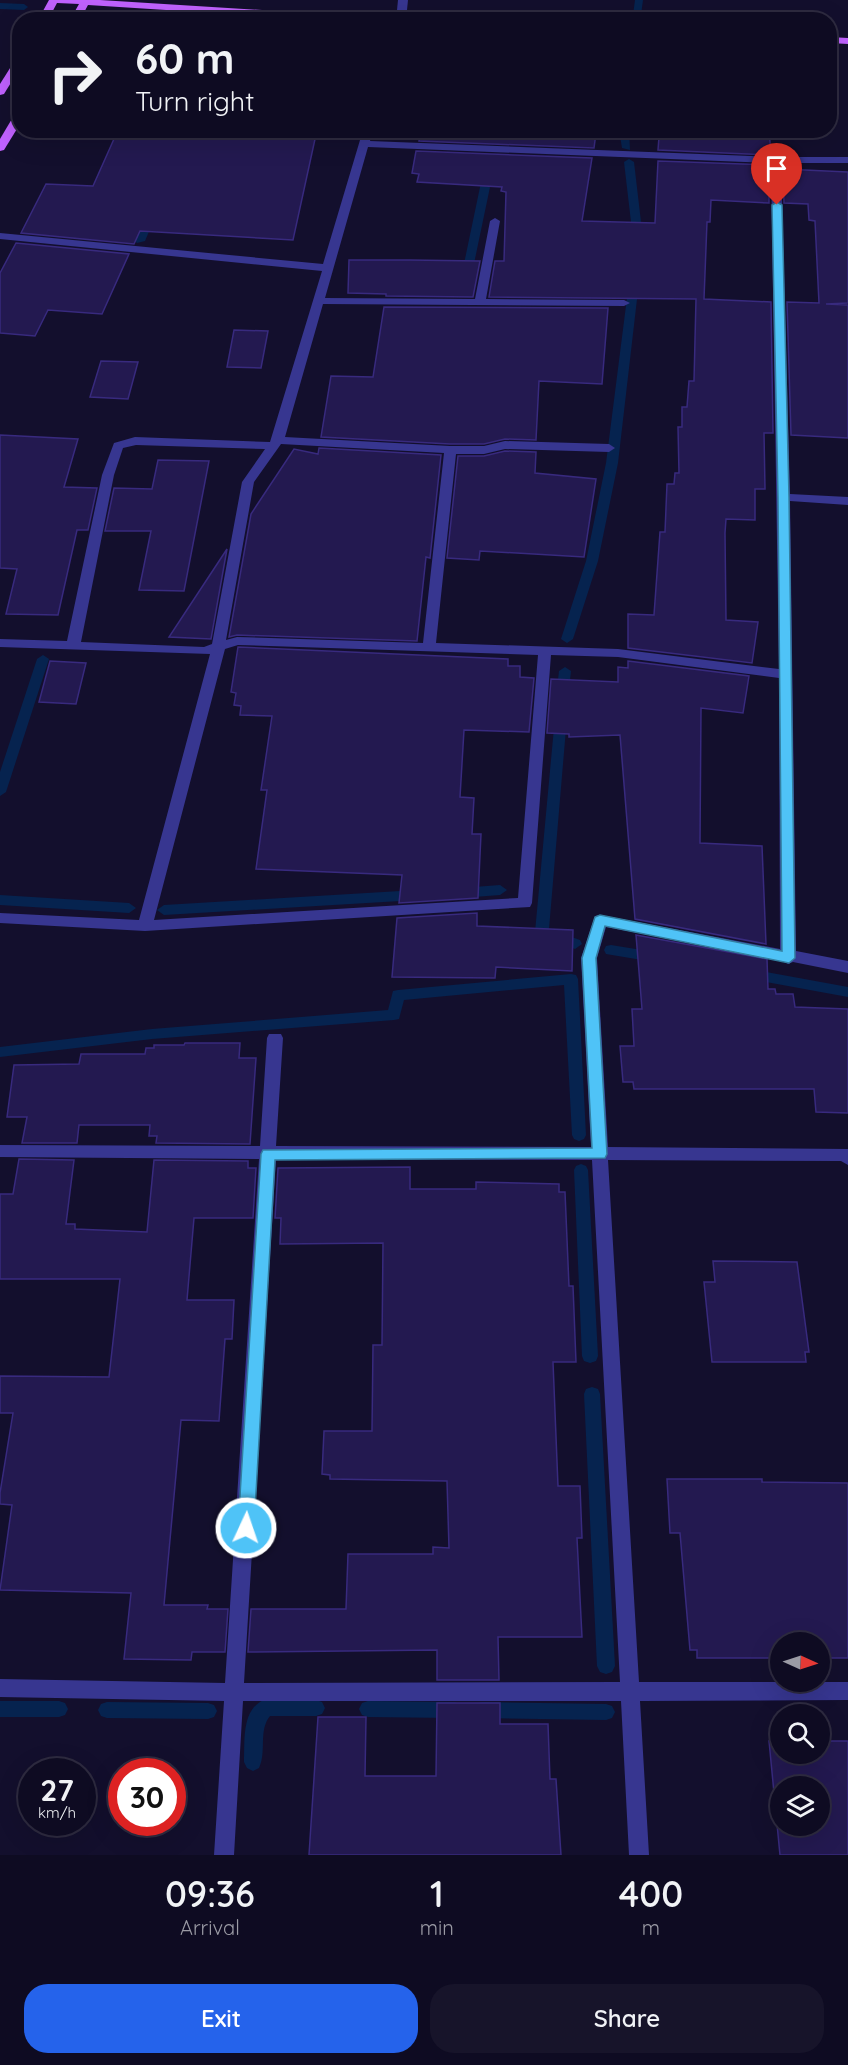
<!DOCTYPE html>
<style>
:root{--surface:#0e0b22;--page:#17142a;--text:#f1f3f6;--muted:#9b9ba5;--line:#2e2b40;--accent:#2563eb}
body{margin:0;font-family:Quicksand,sans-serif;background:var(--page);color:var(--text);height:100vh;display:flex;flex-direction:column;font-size:22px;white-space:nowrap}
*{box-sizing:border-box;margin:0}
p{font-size:20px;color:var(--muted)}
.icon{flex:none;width:33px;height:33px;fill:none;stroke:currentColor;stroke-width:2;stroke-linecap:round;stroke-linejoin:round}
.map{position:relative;height:1855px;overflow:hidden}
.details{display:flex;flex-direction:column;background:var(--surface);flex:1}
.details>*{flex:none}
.banner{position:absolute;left:12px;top:12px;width:825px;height:126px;border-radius:24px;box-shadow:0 6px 24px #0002,0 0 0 2px var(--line);background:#0e0b22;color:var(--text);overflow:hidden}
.needle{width:39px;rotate:93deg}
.buttons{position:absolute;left:770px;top:1632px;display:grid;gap:12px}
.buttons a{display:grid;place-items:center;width:60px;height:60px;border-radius:50%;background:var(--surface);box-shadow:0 6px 24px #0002,0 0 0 2px var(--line);font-size:30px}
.speed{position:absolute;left:18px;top:1758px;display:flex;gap:12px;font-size:30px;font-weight:700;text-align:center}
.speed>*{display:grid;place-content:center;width:78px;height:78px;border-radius:50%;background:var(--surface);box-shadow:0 6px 24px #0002,0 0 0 2px var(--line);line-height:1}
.speed small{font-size:15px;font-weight:400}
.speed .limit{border:9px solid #d22;background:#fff;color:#111}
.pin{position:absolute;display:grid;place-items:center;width:51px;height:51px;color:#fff;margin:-62px -26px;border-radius:50% 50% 50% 0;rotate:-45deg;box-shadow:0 0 6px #0007}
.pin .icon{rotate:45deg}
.me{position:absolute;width:66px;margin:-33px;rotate:3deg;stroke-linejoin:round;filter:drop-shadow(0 0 4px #0008)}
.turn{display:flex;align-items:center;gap:21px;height:126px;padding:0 24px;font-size:27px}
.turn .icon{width:78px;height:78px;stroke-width:2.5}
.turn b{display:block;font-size:42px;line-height:51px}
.eta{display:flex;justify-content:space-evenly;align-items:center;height:102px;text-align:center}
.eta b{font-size:36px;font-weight:600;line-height:42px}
.button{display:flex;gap:12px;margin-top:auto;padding:12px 24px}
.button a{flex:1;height:69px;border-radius:24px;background:var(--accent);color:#fff;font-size:24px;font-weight:600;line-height:69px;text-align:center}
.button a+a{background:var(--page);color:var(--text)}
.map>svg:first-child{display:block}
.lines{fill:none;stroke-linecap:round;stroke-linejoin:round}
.stream{fill:#06234f;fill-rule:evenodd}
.building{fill:#231950;stroke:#382a7e;stroke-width:1.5;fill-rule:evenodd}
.minor{fill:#373690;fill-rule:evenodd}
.major{fill:#c062ff;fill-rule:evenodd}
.route{fill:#4fc3f7;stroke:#337fa1;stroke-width:1.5}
</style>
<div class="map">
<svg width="848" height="1855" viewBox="0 0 848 1855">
<rect width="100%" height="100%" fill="#130f2d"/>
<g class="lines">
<!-- stream -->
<g class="stream">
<polygon points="635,0 643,0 641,15 637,18 633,15"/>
<polygon points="0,3 24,4 28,7 24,10 0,9"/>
<polygon points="619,130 629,130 630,150 622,148"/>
<polygon points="629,159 634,162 643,239 638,242 633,239 624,162"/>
<polygon points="489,165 494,168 471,278 466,281 461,278 484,168"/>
<polygon points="151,212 156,215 145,241 137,243 135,241 146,215"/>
<polygon points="634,279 639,282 618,463 598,561 573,639 567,643 561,639 586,561 606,463 629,282"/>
<polygon points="43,655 49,659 6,792 0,796 0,772 37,659"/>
<polygon points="565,667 571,671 568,698 562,702 556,698 559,671"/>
<polygon points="561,713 567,717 549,929 580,940 582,944 575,949 537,936 535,932 555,717"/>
<polygon points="500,885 507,890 500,895 461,898 454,893 461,888"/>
<polygon points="417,890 424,895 417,900 164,915 157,910 164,905"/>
<polygon points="0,895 129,903 136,908 129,913 0,905"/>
<polygon points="611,945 654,952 661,957 654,962 606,954 604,950 606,946"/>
<polygon points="750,969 848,987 848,997 745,978 743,974 745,970"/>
<polygon points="571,974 576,975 578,979 586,1135 584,1139 579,1141 574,1139 572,1135 564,985 404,1000 399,1019 394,1020 152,1039 0,1057 0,1047 152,1029 388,1010 393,991 398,990"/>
<polygon points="581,1164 586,1166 588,1170 598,1356 596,1361 590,1363 584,1361 582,1356 574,1170 576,1166"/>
<polygon points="592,1387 598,1389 600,1394 615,1666 612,1672 606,1674 600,1672 597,1666 584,1394 586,1389"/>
<path d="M266,1699L316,1700L322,1702L325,1708L322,1714L316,1716H270C258,1731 267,1751 259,1768L253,1771L247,1768L244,1762C245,1740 241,1708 266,1699Z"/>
<polygon points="0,1701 59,1701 65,1703 68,1709 65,1715 59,1717 0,1717"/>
<polygon points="368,1701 454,1702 460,1704 463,1710 460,1716 454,1718 368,1717 362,1715 359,1709 362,1703"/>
<polygon points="107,1702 208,1703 214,1705 217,1711 214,1717 208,1719 107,1718 101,1716 98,1710 101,1704"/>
<polygon points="482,1702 606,1704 612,1706 615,1712 612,1718 606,1720 482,1718 476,1716 473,1710 476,1704"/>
</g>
</g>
<!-- building -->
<g class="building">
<polygon points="118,130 317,130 293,240 140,231 134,244 21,233 46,184 93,186"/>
<polygon points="421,130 588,130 588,133 596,133 594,148 419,141"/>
<polygon points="670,130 769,130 771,155 658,150 659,137 670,138"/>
<polygon points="416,151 592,158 582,221 655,223 658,161 769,165 769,203 711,200 710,222 707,222 704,299 771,302 773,433 764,433 765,489 755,489 755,520 726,519 725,533 726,620 758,622 752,663 628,648 628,614 654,615 660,532 665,532 667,484 674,484 675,473 679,473 678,427 682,427 682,407 687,407 689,381 694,381 696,299 489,297 495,261 504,261 506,192 501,191 502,187 417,182 419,174 412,173"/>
<polygon points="783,169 848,172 848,303 826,304 848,305 848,438 791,435 787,302 819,303 815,221 809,220 808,204 784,203"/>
<polygon points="16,243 129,254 102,314 48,310 35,336 0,333 0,273"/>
<polygon points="349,260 409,260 480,261 473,297 386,296 386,294 348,293"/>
<polygon points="384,307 608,308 602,384 539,381 536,440 505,439 484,444 450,444 321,437 331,376 373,377"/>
<polygon points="234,330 268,331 261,368 227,367"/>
<polygon points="101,361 138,362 128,399 90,397"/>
<polygon points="0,435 78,439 64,487 97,488 88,530 77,530 58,615 6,614 17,569 0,568"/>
<polygon points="319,448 441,455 430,558 426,557 417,641 237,635 229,637 251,514 294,449 318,454"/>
<polygon points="505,451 536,452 535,473 596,479 584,557 480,551 479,560 447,558 458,456 484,456"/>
<polygon points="158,460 209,461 184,591 139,590 151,531 105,531 114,488 152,489"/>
<polygon points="227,549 211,639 169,637"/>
<polygon points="238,647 508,659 508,666 520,666 520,677 534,678 529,732 464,730 460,797 474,798 472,834 481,834 478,898 399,903 402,875 256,869 267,790 261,790 272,716 240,715 241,706 234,705 236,693 231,692"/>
<polygon points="50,661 86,663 76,704 39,702"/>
<polygon points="628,661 749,676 743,713 701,708 700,843 762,846 766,944 635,919 620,735 569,737 569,734 547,733 551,679 618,682 618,667 628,668"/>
<polygon points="477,913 477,926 573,930 572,971 496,967 495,978 392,977 397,918"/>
<polygon points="636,935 767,959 768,989 775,989 776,994 793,994 795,1007 848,1009 848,1113 816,1112 814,1089 634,1089 633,1082 623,1082 620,1046 634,1046 632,1009 642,1009"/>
<polygon points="185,1043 240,1043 239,1058 256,1058 250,1144 156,1143 157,1136 149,1136 150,1125 79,1125 77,1143 22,1143 27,1117 7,1117 14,1065 79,1064 81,1054 145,1054 146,1048 154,1048 154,1045 184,1045"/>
<polygon points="19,1159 74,1160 66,1224 75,1224 75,1229 147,1232 154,1160 248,1161 248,1168 256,1168 253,1218 194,1218 187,1300 234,1300 232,1339 225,1339 219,1421 181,1420 164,1605 208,1605 207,1609 228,1609 225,1652 192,1652 191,1660 124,1659 131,1593 0,1590 12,1505 0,1504 0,1493 13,1413 0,1413 0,1376 109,1377 120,1279 0,1279 0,1194 13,1194"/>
<polygon points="410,1167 410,1189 476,1189 476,1182 559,1184 559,1192 565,1192 569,1286 573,1286 576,1362 553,1362 558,1486 580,1486 582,1538 577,1538 582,1637 498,1637 499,1680 437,1680 437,1650 248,1652 251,1609 346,1609 348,1554 433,1554 433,1547 449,1548 447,1481 330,1479 330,1475 322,1474 324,1431 372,1431 373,1345 382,1345 383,1243 280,1244 281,1218 275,1218 278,1168"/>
<polygon points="713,1261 797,1262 809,1352 805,1352 806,1362 712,1362 704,1282 715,1282"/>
<polygon points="667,1479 762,1479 762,1482 848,1483 848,1658 819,1658 819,1642 780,1642 780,1658 697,1658 697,1650 690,1650 680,1533 670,1533"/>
<polygon points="437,1703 500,1703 500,1724 548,1724 550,1779 556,1779 561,1855 309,1855 318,1717 366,1717 365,1776 436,1776"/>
<path d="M769,1741H780V1754H819V1741H848V1855H780ZM780,1786H819V1826H780Z"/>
</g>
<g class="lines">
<!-- minor -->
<g class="minor">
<polygon points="398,0 408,0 406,20 396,20"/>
<path d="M363,130H373L370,141L776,157H848V163H781L790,494L848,497V505L790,501L796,951L848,961V973L793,962L788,964L782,960L606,927L597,958L608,1147L848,1149V1165L841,1161L608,1160L639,1682H848V1700L640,1701L649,1855H629L621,1701H243L234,1855H214L224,1701L0,1697V1679L225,1683L259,1159L0,1157V1145L260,1146L267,1038L269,1034H281L283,1038L276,1146L591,1147L581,958L595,916L600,915L780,949L779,678L618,657L551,655L532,903L530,907L145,931L0,923V913L139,920L210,654L0,647V639L67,641L102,475L114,443L135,437L270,442L322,271L0,239V233L323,264ZM368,147L771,163L779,669L618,649L436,643L456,454H484L505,449L609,452L615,448L609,444L505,441L484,446H450L285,437L323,304L624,306L630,303L624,300L486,299L500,221L495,218L490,221L475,299L325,298ZM281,444L444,453L423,643L237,637L226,640L254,482ZM136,445L265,449L242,482L212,644L204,647L81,642L114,475L123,448ZM238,645L538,655L518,898L154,920L225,649ZM276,1159L592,1160L620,1682L244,1683Z"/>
</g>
<!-- major -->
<g class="major">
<polygon points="49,0 100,0 374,17 378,20 320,20 88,5 80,20 70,20 79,4 57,3 48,20 38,20"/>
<polygon points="830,37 848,38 848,44 830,43"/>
<polygon points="20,56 20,68 4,94 0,95 0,84 17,57"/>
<polygon points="20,111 20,124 4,150 0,151 0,139 16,112"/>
</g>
</g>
<!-- route -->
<polygon class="route" points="777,202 782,205 789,497 795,958 789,963 605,926 596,958 607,1154 605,1158 275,1160 254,1528 252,1533 246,1536 240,1533 238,1528 261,1154 263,1150 592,1148 582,958 595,917 600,915 782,951 778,497 772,205"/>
</svg>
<div class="buttons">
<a><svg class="needle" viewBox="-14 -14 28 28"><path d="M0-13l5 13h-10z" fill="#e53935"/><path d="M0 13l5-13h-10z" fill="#9b9ba5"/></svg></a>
<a><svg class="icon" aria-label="search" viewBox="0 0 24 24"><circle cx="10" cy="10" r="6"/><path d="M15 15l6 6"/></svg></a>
<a><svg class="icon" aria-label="layers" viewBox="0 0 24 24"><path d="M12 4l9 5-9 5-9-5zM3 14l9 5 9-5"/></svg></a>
</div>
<div class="speed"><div>27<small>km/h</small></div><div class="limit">30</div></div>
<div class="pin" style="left:777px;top:205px;background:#d93025"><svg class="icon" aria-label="arrive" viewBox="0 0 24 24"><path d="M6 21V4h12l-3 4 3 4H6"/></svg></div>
<svg class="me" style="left:246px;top:1528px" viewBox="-20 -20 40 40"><circle r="17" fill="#4fc3f7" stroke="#fff" stroke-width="3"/><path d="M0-11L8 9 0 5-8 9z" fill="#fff"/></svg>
<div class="banner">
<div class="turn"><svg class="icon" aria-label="right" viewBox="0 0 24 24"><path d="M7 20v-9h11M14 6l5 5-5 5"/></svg><div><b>60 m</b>Turn right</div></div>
</div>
</div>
<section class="details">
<div class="eta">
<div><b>09:36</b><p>Arrival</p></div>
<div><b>1</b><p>min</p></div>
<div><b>400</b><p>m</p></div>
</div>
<div class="button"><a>Exit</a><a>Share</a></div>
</section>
